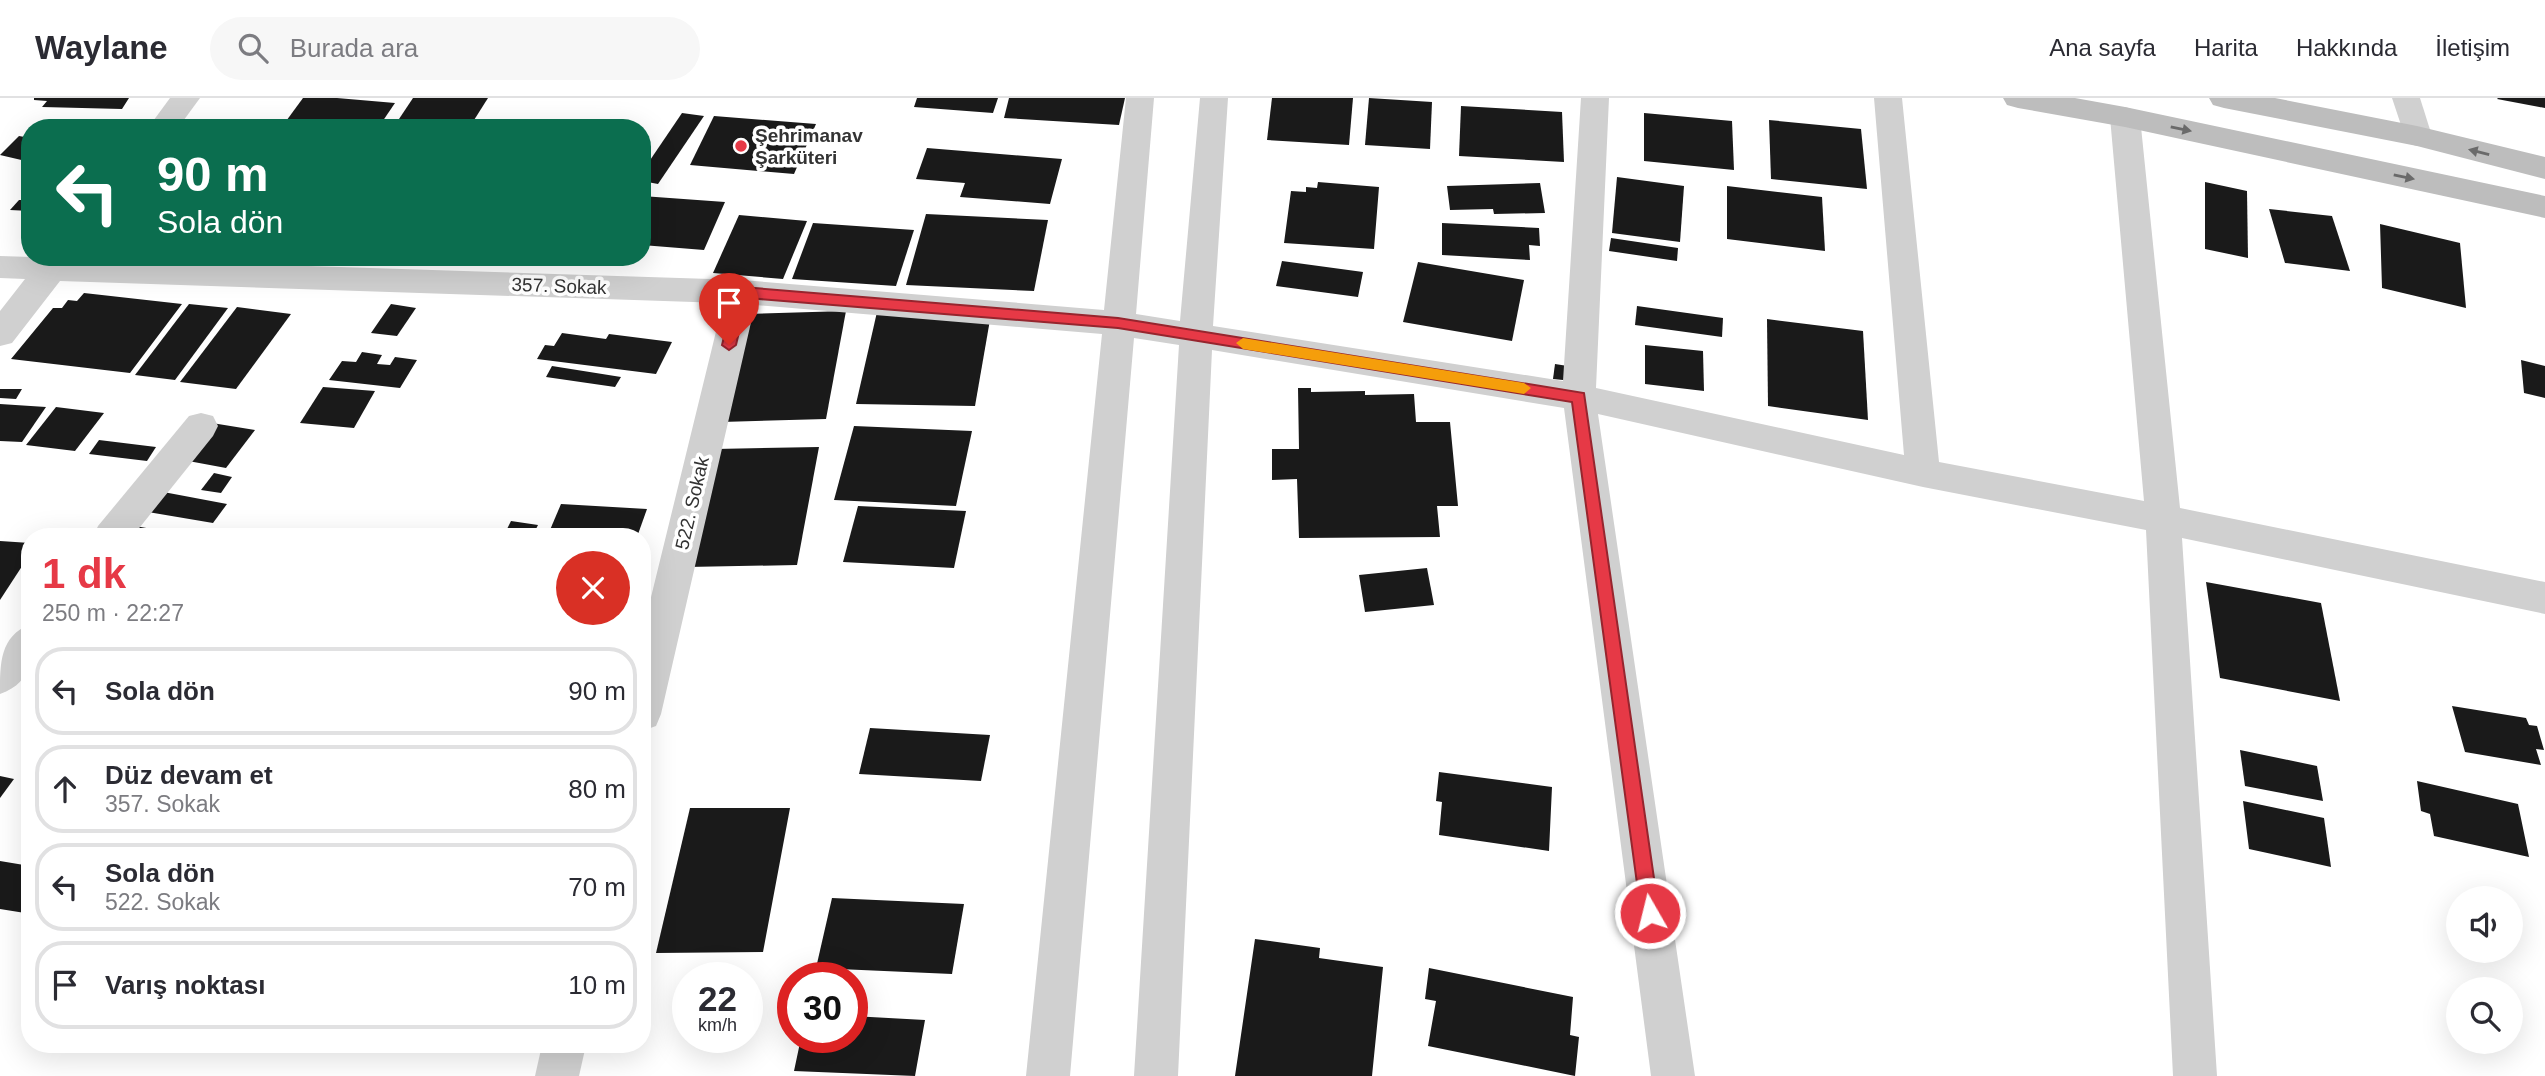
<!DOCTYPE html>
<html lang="tr">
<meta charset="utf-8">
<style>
:root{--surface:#fff;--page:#f7f7f7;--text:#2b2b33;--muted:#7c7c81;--line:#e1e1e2;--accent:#e63946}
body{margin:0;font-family:Helvetica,sans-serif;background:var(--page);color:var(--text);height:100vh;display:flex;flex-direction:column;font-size:26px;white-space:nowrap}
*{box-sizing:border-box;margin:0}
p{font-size:23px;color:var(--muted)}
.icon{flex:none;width:38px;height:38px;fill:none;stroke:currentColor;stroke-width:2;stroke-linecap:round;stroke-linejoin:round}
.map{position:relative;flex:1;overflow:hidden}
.side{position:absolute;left:21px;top:430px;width:630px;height:525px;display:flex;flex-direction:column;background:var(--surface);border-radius:28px;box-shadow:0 7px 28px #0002}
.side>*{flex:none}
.top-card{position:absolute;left:21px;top:21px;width:630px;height:147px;border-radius:28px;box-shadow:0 7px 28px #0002;background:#0b6e4f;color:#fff;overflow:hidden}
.buttons{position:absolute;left:2446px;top:788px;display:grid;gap:14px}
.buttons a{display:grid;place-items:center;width:77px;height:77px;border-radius:50%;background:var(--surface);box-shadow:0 7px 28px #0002;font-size:35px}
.speed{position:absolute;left:672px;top:864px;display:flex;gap:14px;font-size:35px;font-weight:700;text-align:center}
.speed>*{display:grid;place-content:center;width:91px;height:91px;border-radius:50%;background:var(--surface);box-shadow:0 7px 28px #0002;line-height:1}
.speed small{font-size:18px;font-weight:400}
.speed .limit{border:10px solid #d22;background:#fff;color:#111}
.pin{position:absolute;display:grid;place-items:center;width:60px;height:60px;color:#fff;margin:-72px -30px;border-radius:50% 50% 50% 0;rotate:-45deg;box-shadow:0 0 7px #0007}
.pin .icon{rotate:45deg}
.me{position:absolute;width:77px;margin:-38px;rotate:352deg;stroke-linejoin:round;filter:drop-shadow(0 0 5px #0008)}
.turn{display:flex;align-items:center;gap:24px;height:147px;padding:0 21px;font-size:32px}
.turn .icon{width:91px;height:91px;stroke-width:2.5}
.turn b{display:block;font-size:49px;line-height:60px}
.round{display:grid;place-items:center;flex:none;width:74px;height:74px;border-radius:37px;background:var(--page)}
.headline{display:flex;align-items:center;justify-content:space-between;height:119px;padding:0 21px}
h1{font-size:42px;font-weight:700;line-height:52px;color:var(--accent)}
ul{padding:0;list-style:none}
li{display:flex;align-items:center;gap:21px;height:88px;margin:0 14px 10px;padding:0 7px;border:4px solid var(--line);border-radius:28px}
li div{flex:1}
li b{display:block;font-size:26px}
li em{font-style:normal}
header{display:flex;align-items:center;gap:42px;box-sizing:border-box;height:98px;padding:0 35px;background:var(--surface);border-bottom:2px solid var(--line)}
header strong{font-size:33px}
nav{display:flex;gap:38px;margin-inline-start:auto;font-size:24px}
.search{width:490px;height:63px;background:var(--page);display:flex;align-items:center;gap:18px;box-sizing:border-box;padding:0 24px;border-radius:38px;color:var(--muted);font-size:26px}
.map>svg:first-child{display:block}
.building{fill:#1a1a1a}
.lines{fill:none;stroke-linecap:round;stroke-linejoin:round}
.street{fill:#d0d0d0;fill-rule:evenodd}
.secondary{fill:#bdbdbd;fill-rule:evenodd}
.oneway{fill:#6a6a6a}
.route{fill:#e63946;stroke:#96252e;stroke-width:2}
.slow{fill:#f59e0b}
.poi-dot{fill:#e63946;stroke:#fff;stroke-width:2.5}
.labels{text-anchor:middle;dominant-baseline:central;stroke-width:7;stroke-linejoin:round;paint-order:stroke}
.poi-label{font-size:19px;font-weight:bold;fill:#333;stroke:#fff;text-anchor:start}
.street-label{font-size:19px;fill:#333;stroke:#fff}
</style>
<header>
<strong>Waylane</strong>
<div class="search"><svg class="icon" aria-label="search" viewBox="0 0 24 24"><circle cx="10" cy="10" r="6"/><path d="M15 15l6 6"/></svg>Burada ara</div>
<nav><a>Ana sayfa</a><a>Harita</a><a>Hakkında</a><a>İletişim</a></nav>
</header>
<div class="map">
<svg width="2545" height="978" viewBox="0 0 2545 978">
<rect width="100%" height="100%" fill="#fff"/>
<!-- building -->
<g class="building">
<polygon points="34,0 129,0 122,11 42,9 47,3 34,2"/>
<polygon points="303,0 337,0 395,5 378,30 281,30"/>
<polygon points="413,0 488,0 469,30 393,30"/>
<polygon points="917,0 998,0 993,15 914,9"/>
<polygon points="1009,0 1125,0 1119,27 1004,20"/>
<polygon points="1272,0 1353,0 1349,47 1267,42"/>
<polygon points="1369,0 1432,4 1430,51 1365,47"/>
<polygon points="2498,0 2545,0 2545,10 2497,1"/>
<polygon points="1461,8 1562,14 1564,64 1459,58"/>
<polygon points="682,15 704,18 658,86 642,83 642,74"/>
<polygon points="1644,15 1732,23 1734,72 1644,63"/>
<polygon points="714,18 816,26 794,76 690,67"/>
<polygon points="1769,22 1861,31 1867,91 1771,81"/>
<polygon points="19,38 30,40 30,64 0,57"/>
<polygon points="927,50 1062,61 1050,106 960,99 965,85 916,81"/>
<polygon points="1617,79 1684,88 1680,144 1612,135"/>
<polygon points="1318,84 1379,89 1374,151 1284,145 1291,93 1306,94 1306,89 1317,90"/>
<polygon points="2205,84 2247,93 2248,160 2205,151"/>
<polygon points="1540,85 1545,115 1494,116 1493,111 1450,112 1447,88"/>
<polygon points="1727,88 1822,99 1825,153 1727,141"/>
<polygon points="642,98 725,104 704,152 642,147"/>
<polygon points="19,102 30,102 30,113 10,112"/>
<polygon points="2269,111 2332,118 2350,173 2285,165"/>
<polygon points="926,116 1048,122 1034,193 906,187"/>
<polygon points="739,117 807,123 783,181 713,175"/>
<polygon points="813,125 914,132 896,188 792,181"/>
<polygon points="1442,125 1539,130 1540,148 1529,147 1530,162 1442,157"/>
<polygon points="2380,126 2460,145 2466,210 2382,190"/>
<polygon points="1611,140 1678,150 1677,163 1609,153"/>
<polygon points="1282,163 1363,174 1358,199 1276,188"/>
<polygon points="1418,164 1524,182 1512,243 1403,224"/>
<polygon points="84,195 182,206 130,275 11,261 53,210 62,210 68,202 77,203"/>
<polygon points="189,206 228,210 175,282 135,277"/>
<polygon points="391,206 416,210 397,238 371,235"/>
<polygon points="1637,208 1723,220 1722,239 1635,227"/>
<polygon points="237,209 291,216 236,291 180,284"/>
<polygon points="846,213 826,321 721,324 746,216"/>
<polygon points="877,214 991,216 975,308 856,306"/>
<polygon points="1767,221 1863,233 1868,322 1768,308"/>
<polygon points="562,235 606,241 609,236 672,244 656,276 537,261 545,247 554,248"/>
<polygon points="1645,247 1703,253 1704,293 1645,286"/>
<polygon points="362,254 382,257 377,266 390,267 395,259 417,262 400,290 329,282 342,263 356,264"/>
<polygon points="2521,262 2545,268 2545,300 2524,295"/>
<polygon points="1555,266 1574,269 1573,283 1553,281"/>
<polygon points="552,268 621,279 615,289 546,279"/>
<polygon points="323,289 375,293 354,330 300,325"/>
<polygon points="1298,290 1311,290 1311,294 1365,293 1365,297 1414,296 1416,324 1450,324 1458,408 1437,408 1440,439 1299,440 1297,381 1272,382 1272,351 1299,351"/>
<polygon points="0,291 22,291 16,301 0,300"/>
<polygon points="0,306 46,309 22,344 0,343"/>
<polygon points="56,309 104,315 75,353 26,347"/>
<polygon points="212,325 255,332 226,370 183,362"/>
<polygon points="854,328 972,333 956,408 834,402"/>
<polygon points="99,342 156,349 147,363 89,356"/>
<polygon points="819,349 797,467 687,469 715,351"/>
<polygon points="214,375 232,379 221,395 201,392"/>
<polygon points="158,393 227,406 213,425 142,413"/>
<polygon points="561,406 647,411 637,439 547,439"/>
<polygon points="858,408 966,413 954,470 843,464"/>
<polygon points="511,423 538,427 532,439 503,439"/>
<polygon points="130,427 179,436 177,439 120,439"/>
<polygon points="0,443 30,445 30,456 0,502"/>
<polygon points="1427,470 1434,507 1365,514 1359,477"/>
<polygon points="2206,484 2321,505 2340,603 2220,580"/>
<polygon points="2452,608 2526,620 2529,627 2537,628 2544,652 2536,651 2541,667 2465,654"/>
<polygon points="870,630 990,637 981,683 859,676"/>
<polygon points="2240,652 2317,668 2323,703 2245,688"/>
<polygon points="1439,674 1552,689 1549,753 1439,737 1442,704 1436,703"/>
<polygon points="0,678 14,681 0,700"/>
<polygon points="2417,683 2518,706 2529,759 2434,738 2430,716 2421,713"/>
<polygon points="2243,703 2324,720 2331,769 2249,751"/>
<polygon points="690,710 790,710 763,854 656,855"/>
<polygon points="0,763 30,768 30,808 25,815 0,811"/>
<polygon points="832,800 964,806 952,876 816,870"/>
<polygon points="1255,841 1320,850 1319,860 1383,869 1372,978 1235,978"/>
<polygon points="1429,870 1573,899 1570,937 1579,939 1575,978 1428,948 1436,903 1425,901"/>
<polygon points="852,918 925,922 915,978 794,973 801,940 852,940"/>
</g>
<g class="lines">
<!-- street -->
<g class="street">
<polygon points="170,0 200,0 178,30 148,30"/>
<polygon points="1126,0 1154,0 1136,216 1180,223 1200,0 1228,0 1213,228 1563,283 1581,0 1609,0 1596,290 1904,357 1874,0 1902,0 1939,364 2144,403 2110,19 2115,12 2125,9 2135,12 2140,19 2180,410 2545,484 2545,516 2182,440 2217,978 2173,978 2146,432 1923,389 1598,316 1695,978 1651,978 1564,310 1212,252 1178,978 1134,978 1179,247 1134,240 1070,978 1026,978 1102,236 755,207 661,616 656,628 642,633 642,536 723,205 60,183 12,245 0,248 0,213 25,181 0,180 0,158 742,182 1104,212"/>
<polygon points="2392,0 2420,0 2432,38 2427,45 2417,48 2407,45"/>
<polygon points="201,315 213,318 218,328 213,338 132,439 93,439 98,428 189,318"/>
<path d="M30,526C30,558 36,583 0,596C0,564 0,539 30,526Z"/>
<polygon points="542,947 586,947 579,978 535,978"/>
</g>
<!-- secondary -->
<g class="secondary">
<polygon points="2003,0 2075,0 2125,9 2545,98 2545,120 2125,29 2018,10 2007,7"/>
<polygon points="2209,0 2275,0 2417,28 2545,59 2545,81 2417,48 2224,10 2213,7"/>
</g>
</g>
<!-- one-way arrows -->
<defs><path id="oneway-solid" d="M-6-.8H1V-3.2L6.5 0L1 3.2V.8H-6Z" transform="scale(1.75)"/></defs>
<g class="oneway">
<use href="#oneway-solid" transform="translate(2181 31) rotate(12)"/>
<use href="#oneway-solid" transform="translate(2479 54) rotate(-166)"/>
<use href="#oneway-solid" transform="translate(2404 79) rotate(12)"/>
</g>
<!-- route -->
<polygon class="route" points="742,189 1118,220 1584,295 1659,815 1657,821 1650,824 1644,821 1641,815 1572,304 1118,230 747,200 736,247 729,252 722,247 735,194"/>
<!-- slow -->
<polygon class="slow" points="1243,240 1524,285 1531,290 1524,296 1243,251 1236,245"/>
<!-- markers -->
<circle class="poi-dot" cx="741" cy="48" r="7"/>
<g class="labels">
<!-- poi labels -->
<g class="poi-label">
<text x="755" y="37">Şehrimanav<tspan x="755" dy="22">Şarküteri</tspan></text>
</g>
<!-- street labels -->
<g class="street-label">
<text transform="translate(559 188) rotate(2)">357. Sokak</text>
<text transform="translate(692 405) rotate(-77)">522. Sokak</text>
</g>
</g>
</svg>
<div class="buttons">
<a><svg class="icon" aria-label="sound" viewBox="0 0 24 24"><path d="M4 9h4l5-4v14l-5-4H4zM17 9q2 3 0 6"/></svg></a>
<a><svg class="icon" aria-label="search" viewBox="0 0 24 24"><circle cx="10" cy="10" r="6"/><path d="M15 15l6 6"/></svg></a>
</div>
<div class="speed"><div>22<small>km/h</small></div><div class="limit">30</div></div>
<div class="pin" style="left:729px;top:247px;background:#d93025"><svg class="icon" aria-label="arrive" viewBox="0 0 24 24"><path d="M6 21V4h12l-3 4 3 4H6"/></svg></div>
<svg class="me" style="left:1650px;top:815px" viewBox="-20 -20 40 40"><circle r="17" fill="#e63946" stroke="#fff" stroke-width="3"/><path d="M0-11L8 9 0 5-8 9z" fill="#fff"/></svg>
<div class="top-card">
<div class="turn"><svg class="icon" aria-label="left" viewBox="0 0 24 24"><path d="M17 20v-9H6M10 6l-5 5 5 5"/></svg><div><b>90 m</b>Sola dön</div></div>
</div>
<section class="side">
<div class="headline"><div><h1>1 dk</h1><p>250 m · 22:27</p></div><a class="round" style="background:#d93025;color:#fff"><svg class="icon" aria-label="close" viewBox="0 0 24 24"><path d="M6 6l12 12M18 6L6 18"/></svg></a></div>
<ul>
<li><svg class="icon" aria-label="left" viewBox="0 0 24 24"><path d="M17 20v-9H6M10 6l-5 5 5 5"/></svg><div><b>Sola dön</b></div><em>90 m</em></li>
<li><svg class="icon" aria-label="ahead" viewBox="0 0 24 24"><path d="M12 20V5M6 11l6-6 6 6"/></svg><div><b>Düz devam et</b><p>357. Sokak</p></div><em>80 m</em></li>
<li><svg class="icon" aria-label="left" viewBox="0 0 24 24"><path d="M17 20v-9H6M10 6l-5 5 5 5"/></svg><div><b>Sola dön</b><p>522. Sokak</p></div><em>70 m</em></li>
<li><svg class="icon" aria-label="arrive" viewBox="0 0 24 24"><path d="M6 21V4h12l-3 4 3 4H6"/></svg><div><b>Varış noktası</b></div><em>10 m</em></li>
</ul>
</section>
</div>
